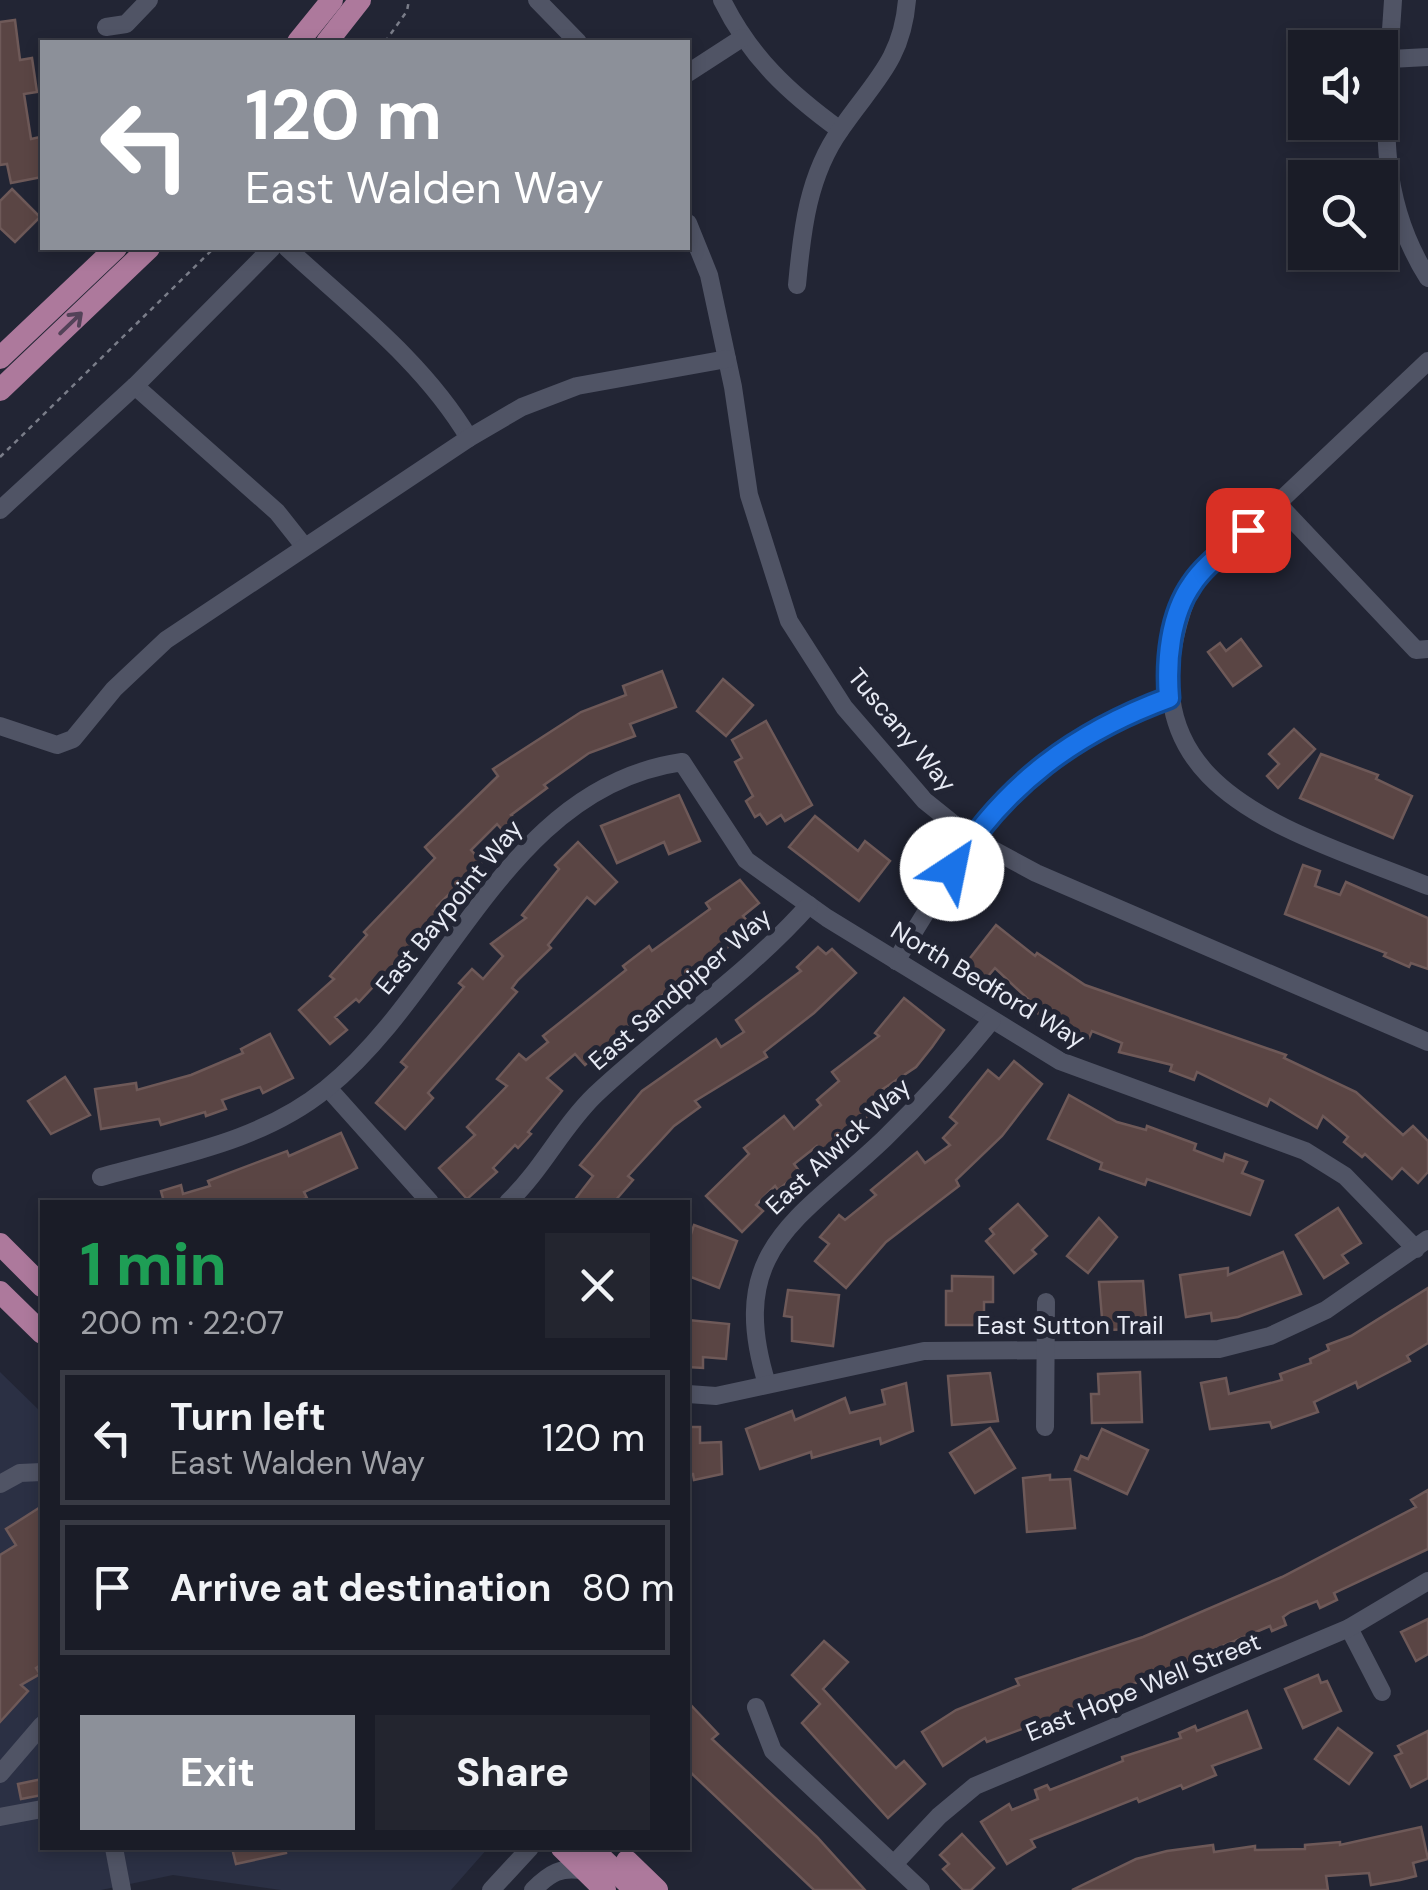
<!DOCTYPE html>
<meta charset="utf-8">
<style>
:root{--surface:#1a1c27;--page:#23252f;--text:#f1f3f6;--muted:#9fa1a7;--line:#383a44;--accent:#8c9099}
body{margin:0;font-family:"DM Sans",sans-serif;background:var(--page);color:var(--text);height:100vh;display:flex;flex-direction:column;font-size:38px;white-space:nowrap}
*{box-sizing:border-box;margin:0}
p{font-size:32px;color:var(--muted)}
.icon{flex:none;width:55px;height:55px;fill:none;stroke:currentColor;stroke-width:2;stroke-linecap:round;stroke-linejoin:round}
.map{position:relative;flex:1;overflow:hidden}
.sheet{position:absolute;left:40px;top:1200px;width:650px;height:650px;display:flex;flex-direction:column;background:var(--surface);border-radius:0px;box-shadow:0 5px 15px #0003,0 0 0 2px var(--line)}
.sheet>*{flex:none}
.guide{position:absolute;left:40px;top:40px;width:650px;height:210px;border-radius:0px;box-shadow:0 5px 15px #0003,0 0 0 2px var(--line);background:#8c9099;color:#fff;overflow:hidden}
.controls{position:absolute;left:1288px;top:30px;display:grid;gap:20px}
.controls a{display:grid;place-items:center;width:110px;height:110px;border-radius:0px;background:var(--surface);box-shadow:0 5px 15px #0003,0 0 0 2px var(--line);font-size:50px}
.pin{position:absolute;display:grid;place-items:center;width:85px;height:85px;color:#fff;margin:-42px;border-radius:20px;box-shadow:0 5px 15px #0006}
.me{position:absolute;width:110px;margin:-55px;rotate:34deg;stroke-linejoin:round;filter:drop-shadow(0 0 8px #0008)}
.turn{display:flex;align-items:center;gap:35px;height:210px;padding:0 40px;font-size:45px}
.turn .icon{width:130px;height:130px;stroke-width:2.5}
.turn b{display:block;font-size:70px;line-height:85px}
.round{display:grid;place-items:center;flex:none;width:105px;height:105px;border-radius:0px;background:var(--page)}
.headline{display:flex;align-items:center;justify-content:space-between;height:170px;padding:0 40px}
h1{font-size:60px;font-weight:800;line-height:75px;color:#1e9e55}
.primary-button{display:flex;gap:20px;margin-top:auto;padding:20px 40px}
.primary-button a{flex:1;height:115px;border-radius:0px;background:var(--accent);color:#fff;font-size:40px;font-weight:800;line-height:115px;text-align:center}
.primary-button a+a{background:var(--page);color:var(--text)}
ul{padding:0;list-style:none}
li{display:flex;align-items:center;gap:30px;height:135px;margin:0 20px 15px;padding:0 20px;border:5px solid var(--line);border-radius:0px}
li div{flex:1}
li b{display:block;font-size:38px}
li em{font-style:normal}
.map>svg:first-child{display:block}
.built{fill:#2b3044}
.building{fill:#5a4544;stroke:#6e5958;stroke-width:2.5}
.lines{fill:none;stroke-linecap:round;stroke-linejoin:round}
.path{stroke:#7a7d89;stroke-width:2.5;stroke-dasharray:5 5;stroke-linecap:butt}
.minor{stroke:#505465;stroke-width:18}
.major{stroke:#ad799c;stroke-width:22}
.oneway{stroke:#534258}
.route-casing{stroke:#114b97;stroke-width:25}
.route{stroke:#1a73e8;stroke-width:18}
.labels{text-anchor:middle;dominant-baseline:central;stroke-width:10;stroke-linejoin:round;paint-order:stroke}
.street-label{font-size:25px;fill:#e7eaf4;stroke:#222534}
</style>
<div class="map">
<svg width="1428" height="1890" viewBox="0 0 1428 1890">
<rect width="100%" height="100%" fill="#222534"/>
<!-- built -->
<polygon class="built" points="0,1372 42,1413 42,1848 488,1848 451,1890 281,1890 173,1875 101,1890 0,1890"/>
<!-- building -->
<g class="building">
<polygon points="15,20 20,60 32,58 37,92 24,94 31,139 40,137 42,177 11,183 7,164 0,165 0,22"/>
<polygon points="12,189 40,217 15,242 0,228 0,201"/>
<polygon points="1241,639 1261,666 1233,686 1208,652 1220,643 1226,651"/>
<polygon points="662,671 676,707 630,724 635,736 589,753 544,785 547,788 511,815 516,820 504,832 497,824 471,850 482,862 437,906 443,912 359,1002 356,999 335,1017 347,1030 330,1044 299,1010 334,979 330,976 367,935 364,932 435,858 425,847 498,776 493,769 581,712 626,695 623,686"/>
<polygon points="723,679 753,705 726,736 697,711"/>
<polygon points="766,721 812,805 785,821 781,815 767,824 760,814 755,817 746,801 753,796 735,762 742,758 732,740"/>
<polygon points="1294,729 1315,749 1278,788 1267,776 1279,764 1269,754"/>
<polygon points="1321,754 1378,775 1376,779 1412,796 1393,838 1300,798"/>
<polygon points="679,795 700,841 669,854 664,842 617,863 601,826"/>
<polygon points="815,816 858,851 865,841 890,861 859,901 789,847"/>
<polygon points="578,842 617,882 595,904 587,897 548,945 551,948 518,980 512,988 517,992 428,1093 433,1098 405,1129 376,1103 407,1067 401,1062 464,987 459,983 472,969 483,979 503,956 491,944 526,918 522,915 559,869 555,865"/>
<polygon points="1303,865 1320,871 1315,886 1340,895 1346,882 1428,918 1428,969 1411,963 1409,967 1384,956 1386,953 1285,914"/>
<polygon points="740,880 759,903 743,916 754,929 676,983 585,1065 575,1054 547,1078 562,1091 528,1132 531,1134 518,1148 515,1145 493,1168 497,1172 467,1199 439,1168 475,1135 467,1127 507,1086 497,1079 519,1054 526,1060 548,1042 543,1036 626,970 623,966 649,946 652,951 710,909 706,903"/>
<polygon points="996,925 1035,956 1037,953 1085,985 1286,1055 1284,1058 1356,1092 1403,1135 1413,1126 1428,1141 1428,1172 1418,1183 1402,1168 1392,1179 1365,1154 1362,1157 1344,1142 1348,1137 1323,1116 1317,1128 1270,1099 1267,1106 1197,1072 1194,1080 1170,1071 1172,1065 1119,1052 1122,1043 1092,1031 1089,1038 1055,1025 1027,1006 1030,1001 995,968 983,982 963,967"/>
<polygon points="818,947 826,954 832,949 856,973 814,1013 764,1052 767,1057 695,1101 700,1107 674,1126 628,1176 633,1180 614,1202 573,1202 593,1176 580,1165 642,1091 716,1039 721,1047 744,1032 736,1020 801,971 797,967"/>
<polygon points="904,998 944,1030 932,1047 916,1067 883,1089 890,1097 823,1153 817,1146 794,1164 800,1172 778,1190 775,1186 756,1205 763,1211 742,1232 706,1196 749,1154 744,1148 784,1116 794,1129 821,1105 817,1100 839,1081 832,1072 879,1036 875,1033"/>
<polygon points="270,1034 293,1078 263,1093 260,1087 222,1100 226,1109 206,1116 205,1112 161,1125 159,1119 101,1129 95,1089 136,1083 137,1090 191,1075 243,1053 241,1049"/>
<polygon points="1014,1061 1042,1084 1002,1136 956,1180 959,1186 886,1242 846,1288 815,1261 829,1244 820,1237 839,1215 845,1220 876,1195 871,1190 917,1152 925,1163 950,1145 943,1138 957,1123 950,1117 988,1070 999,1079"/>
<polygon points="65,1077 90,1115 51,1134 28,1101"/>
<polygon points="1069,1095 1117,1122 1146,1130 1147,1126 1196,1144 1194,1150 1223,1161 1225,1154 1247,1162 1242,1173 1263,1181 1250,1215 1147,1179 1145,1185 1100,1169 1102,1163 1048,1139"/>
<polygon points="341,1133 357,1168 304,1192 307,1198 295,1202 164,1202 161,1191 181,1185 183,1194 210,1186 208,1181 287,1151 289,1156"/>
<polygon points="1018,1204 1047,1236 1032,1250 1036,1254 1014,1273 986,1241 994,1234 990,1229"/>
<polygon points="1338,1208 1361,1243 1342,1255 1348,1263 1324,1278 1296,1235"/>
<polygon points="1099,1218 1117,1237 1088,1273 1067,1256"/>
<polygon points="694,1225 737,1241 719,1288 688,1276 688,1243"/>
<polygon points="1283,1252 1301,1294 1238,1317 1212,1321 1211,1313 1186,1317 1180,1275 1228,1268 1228,1275"/>
<polygon points="952,1276 993,1277 993,1302 984,1302 984,1325 946,1325 946,1291 952,1291"/>
<polygon points="1143,1281 1147,1329 1103,1330 1099,1282"/>
<polygon points="1428,1288 1428,1343 1407,1356 1410,1361 1358,1388 1356,1382 1314,1402 1318,1412 1272,1428 1270,1422 1210,1429 1201,1383 1226,1378 1229,1394 1282,1380 1280,1374 1311,1363 1310,1359 1329,1350 1327,1345 1351,1336"/>
<polygon points="788,1290 839,1295 833,1346 792,1341 792,1317 784,1316"/>
<polygon points="688,1320 729,1324 726,1359 703,1357 703,1368 688,1367"/>
<polygon points="1140,1372 1142,1422 1092,1423 1091,1394 1099,1394 1098,1374"/>
<polygon points="990,1373 998,1421 952,1425 948,1376"/>
<polygon points="906,1383 913,1431 881,1444 880,1438 812,1458 811,1452 760,1469 746,1429 792,1411 795,1420 845,1398 850,1413 885,1404 882,1390"/>
<polygon points="688,1427 700,1427 700,1443 721,1442 722,1474 694,1480 693,1474 688,1474"/>
<polygon points="990,1428 1015,1468 975,1493 950,1453"/>
<polygon points="1102,1429 1148,1450 1127,1494 1075,1470 1081,1456 1088,1459"/>
<polygon points="1050,1475 1050,1480 1070,1479 1075,1528 1027,1532 1023,1478"/>
<polygon points="1428,1490 1428,1549 1334,1593 1337,1600 1320,1608 1317,1601 1290,1612 1283,1617 1286,1625 1272,1631 1270,1626 1065,1713 987,1742 985,1738 943,1766 922,1732 956,1710 1019,1685 1016,1679 1143,1637 1282,1577 1416,1507 1411,1500"/>
<polygon points="42,1506 42,1664 36,1668 40,1674 21,1685 28,1691 0,1722 0,1555 16,1545 6,1529"/>
<polygon points="1428,1619 1428,1654 1416,1661 1401,1632"/>
<polygon points="824,1641 848,1662 823,1689 896,1768 904,1761 925,1784 888,1818 802,1723 820,1704 792,1675"/>
<polygon points="1318,1675 1321,1683 1327,1681 1341,1711 1303,1728 1285,1689"/>
<polygon points="688,1702 718,1734 712,1739 817,1837 865,1890 814,1890 688,1770"/>
<polygon points="1247,1711 1261,1748 1212,1766 1216,1775 1183,1789 1181,1785 1139,1802 1137,1798 1031,1840 1035,1847 1007,1864 981,1822 1009,1804 1012,1810 1038,1799 1035,1790 1047,1785 1050,1790 1123,1761 1122,1757 1181,1738 1179,1733 1195,1726 1197,1731"/>
<polygon points="1338,1728 1372,1753 1349,1784 1315,1759"/>
<polygon points="1428,1731 1428,1778 1411,1787 1395,1756 1402,1753 1398,1746"/>
<polygon points="42,1779 42,1795 21,1799 18,1784"/>
<polygon points="1421,1827 1428,1859 1413,1863 1416,1876 1400,1880 1371,1885 1369,1873 1326,1876 1328,1890 1072,1890 1136,1859 1167,1851 1213,1845 1214,1852 1255,1846 1255,1850 1305,1849 1305,1845 1340,1842 1340,1845"/>
<polygon points="962,1834 994,1868 971,1890 963,1890 943,1869 949,1864 940,1855"/>
<polygon points="232,1848 285,1848 286,1853 236,1864"/>
</g>
<g class="lines">
<!-- path -->
<g class="path">
<polyline points="385,42 407,11 409,0"/>
<polyline points="0,457 214,248"/>
</g>
<!-- minor -->
<g class="minor">
<polyline points="537,0 578,42"/>
<path d="M722,0C750,57 789,93 840,130"/>
<path d="M1393,0C1387,101 1371,188 1428,278"/>
<polyline points="106,27 126,24 149,0"/>
<polyline points="1390,59 1428,57"/>
<polyline points="688,73 742,38"/>
<polyline points="688,223 709,275 733,387 749,495 789,621 844,707 925,801 971,838 1036,873 1428,1042"/>
<path d="M287,248C352,308 423,361 469,438"/>
<path d="M797,285C802,230 808,175 841,129C873,82 902,61 907,0"/>
<path d="M1428,361L1192,584C1109,787 1279,826 1428,886"/>
<polyline points="135,386 277,512 304,546"/>
<polyline points="1276,502 1416,650 1428,649"/>
<polyline points="0,510 135,386 272,248"/>
<polyline points="0,726 57,745 73,739 114,689 166,640 469,438 522,407 577,386 727,359"/>
<path d="M896,961C976,830 1018,753 1169,698"/>
<polyline points="328,1088 430,1202"/>
<path d="M101,1177C179,1155 262,1141 326,1089C450,989 507,787 682,762L746,860L827,918L1060,1061L1305,1151L1345,1176L1416,1249"/>
<path d="M508,1202C542,1170 562,1127 595,1095C665,1029 745,977 809,905"/>
<path d="M767,1384C725,1249 799,1220 884,1139C923,1101 958,1062 992,1020"/>
<polyline points="688,1394 716,1396 924,1351 1219,1349 1270,1336 1326,1310 1428,1239"/>
<polyline points="1045,1427 1046,1302"/>
<polyline points="0,1484 20,1473 42,1472"/>
<polyline points="1349,1628 1382,1692"/>
<polyline points="756,1707 773,1751 921,1890"/>
<polyline points="0,1774 42,1725"/>
<polyline points="0,1817 42,1809"/>
<polyline points="114,1848 122,1890"/>
<polyline points="894,1864 939,1816 975,1786 1349,1628 1428,1581"/>
<polyline points="491,1890 530,1848"/>
<path d="M533,1890C550,1873 561,1866 585,1871"/>
</g>
<!-- major -->
<g class="major">
<polyline points="298,42 332,0"/>
<polyline points="327,42 360,0"/>
<polyline points="0,358 116,248"/>
<polyline points="0,390 149,248"/>
<polyline points="0,1244 42,1286"/>
<polyline points="0,1292 42,1333"/>
<polyline points="562,1848 605,1890"/>
<polyline points="591,1848 635,1890"/>
<polyline points="627,1861 657,1890"/>
</g>
</g>
<!-- one-way arrows -->
<defs><path id="oneway-shaft" d="M-6 0H5M1.5-3L5.5 0L1.5 3" fill="none" stroke-width="1.6" stroke-linecap="round" stroke-linejoin="round" transform="scale(2.5)"/></defs>
<use class="oneway" href="#oneway-shaft" transform="translate(71 323) rotate(-44)"/>
<g class="lines">
<defs>
<path id="route" d="M952,869C1005,784 1076,732 1169,698C1166,661 1170,615 1192,584C1205,564 1230,547 1248,530"/>
</defs>
<!-- route casing -->
<use href="#route" class="route-casing"/>
<!-- route -->
<use href="#route" class="route"/>
</g>
<g class="labels">
<!-- street labels -->
<g class="street-label">
<text transform="translate(902 730) rotate(50)">Tuscany Way</text>
<text transform="translate(449 907) rotate(-51)">East Baypoint Way</text>
<text transform="translate(988 985) rotate(31)">North Bedford Way</text>
<text transform="translate(680 989) rotate(-41)">East Sandpiper Way</text>
<text transform="translate(838 1146) rotate(-43)">East Alwick Way</text>
<text x="1070" y="1325">East Sutton Trail</text>
<text transform="translate(1143 1687) rotate(-22)">East Hope Well Street</text>
</g>
</g>
</svg>
<div class="controls">
<a><svg class="icon" aria-label="sound" viewBox="0 0 24 24"><path d="M4 9h4l5-4v14l-5-4H4zM17 9q2 3 0 6"/></svg></a>
<a><svg class="icon" aria-label="search" viewBox="0 0 24 24"><circle cx="10" cy="10" r="6"/><path d="M15 15l6 6"/></svg></a>
</div>
<div class="pin" style="left:1248px;top:530px;background:#d93025"><svg class="icon" aria-label="arrive" viewBox="0 0 24 24"><path d="M6 21V4h12l-3 4 3 4H6"/></svg></div>
<svg class="me" style="left:952px;top:869px" viewBox="-20 -20 40 40"><circle r="19" fill="#fff"/><path d="M0-13L10 11 0 6-10 11z" fill="#1a73e8"/></svg>
<div class="guide">
<div class="turn"><svg class="icon" aria-label="left" viewBox="0 0 24 24"><path d="M17 20v-9H6M10 6l-5 5 5 5"/></svg><div><b>120 m</b>East Walden Way</div></div>
</div>
<section class="sheet">
<div class="headline"><div><h1>1 min</h1><p>200 m · 22:07</p></div><a class="round"><svg class="icon" aria-label="close" viewBox="0 0 24 24"><path d="M6 6l12 12M18 6L6 18"/></svg></a></div>
<ul>
<li><svg class="icon" aria-label="left" viewBox="0 0 24 24"><path d="M17 20v-9H6M10 6l-5 5 5 5"/></svg><div><b>Turn left</b><p>East Walden Way</p></div><em>120 m</em></li>
<li><svg class="icon" aria-label="arrive" viewBox="0 0 24 24"><path d="M6 21V4h12l-3 4 3 4H6"/></svg><div><b>Arrive at destination</b></div><em>80 m</em></li>
</ul>
<div class="primary-button"><a>Exit</a><a>Share</a></div>
</section>
</div>
